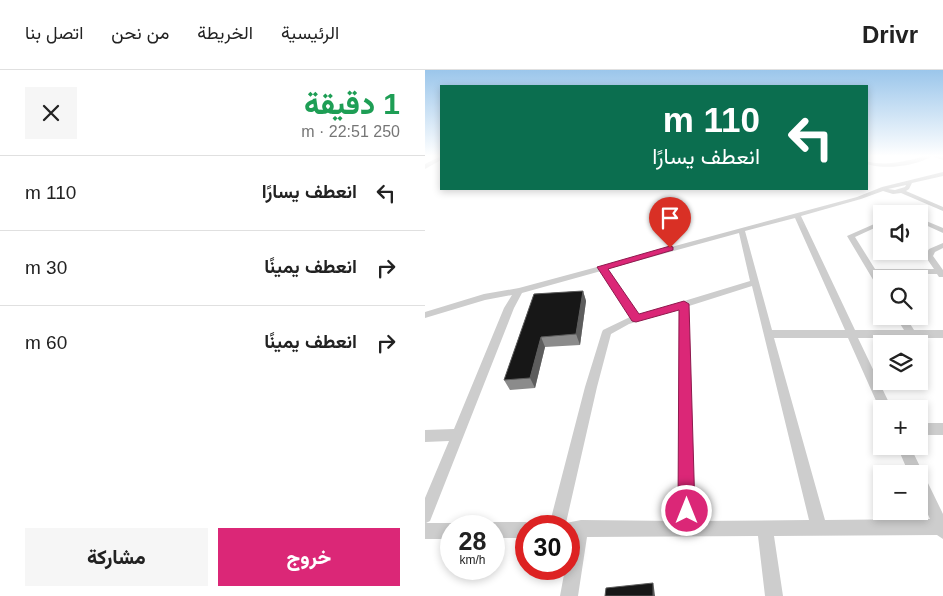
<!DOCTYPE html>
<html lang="ar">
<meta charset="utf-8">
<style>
:root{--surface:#fff;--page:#f6f6f6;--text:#222;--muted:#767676;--line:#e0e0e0;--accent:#db2777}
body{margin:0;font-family:Arial,Vazirmatn,sans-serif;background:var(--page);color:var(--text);direction:rtl;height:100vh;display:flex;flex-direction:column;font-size:19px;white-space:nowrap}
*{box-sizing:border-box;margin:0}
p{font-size:16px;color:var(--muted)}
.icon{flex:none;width:28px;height:28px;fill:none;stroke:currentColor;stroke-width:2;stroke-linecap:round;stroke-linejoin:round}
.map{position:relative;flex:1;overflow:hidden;direction:ltr}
.drawer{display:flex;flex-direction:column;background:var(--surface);width:425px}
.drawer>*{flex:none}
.banner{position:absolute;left:15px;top:15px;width:428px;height:105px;border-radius:0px;box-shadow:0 2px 8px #0003;direction:rtl;background:#0b6e4f;color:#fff;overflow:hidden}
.controls{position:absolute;left:448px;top:135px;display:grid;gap:10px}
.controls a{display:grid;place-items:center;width:55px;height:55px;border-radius:0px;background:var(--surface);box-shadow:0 2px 8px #0003;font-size:25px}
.speed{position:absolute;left:15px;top:445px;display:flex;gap:10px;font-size:25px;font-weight:700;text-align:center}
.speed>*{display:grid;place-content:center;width:65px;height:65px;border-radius:50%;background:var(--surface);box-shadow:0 2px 8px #0003;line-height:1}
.speed small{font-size:12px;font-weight:400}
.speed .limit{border:8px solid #d22;background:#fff;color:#111}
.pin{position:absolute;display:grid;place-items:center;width:42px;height:42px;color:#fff;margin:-51px -21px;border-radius:50% 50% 50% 0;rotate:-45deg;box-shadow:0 0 5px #0007}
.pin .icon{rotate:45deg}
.me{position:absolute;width:55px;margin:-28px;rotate:0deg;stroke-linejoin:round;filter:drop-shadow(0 0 4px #0008)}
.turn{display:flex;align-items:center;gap:18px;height:105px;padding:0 25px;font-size:22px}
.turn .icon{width:65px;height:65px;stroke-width:2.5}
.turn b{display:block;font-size:35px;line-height:42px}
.round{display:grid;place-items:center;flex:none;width:52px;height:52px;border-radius:0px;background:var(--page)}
.head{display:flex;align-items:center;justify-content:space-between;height:85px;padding:0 25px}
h1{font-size:30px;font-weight:800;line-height:38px;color:#1e9e55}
.primary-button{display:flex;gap:10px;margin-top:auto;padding:10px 25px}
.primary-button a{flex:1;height:58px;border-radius:0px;background:var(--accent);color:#fff;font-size:20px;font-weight:800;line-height:58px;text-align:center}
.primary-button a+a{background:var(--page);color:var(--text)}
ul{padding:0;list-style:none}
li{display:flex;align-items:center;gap:15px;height:75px;padding:0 25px;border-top:1px solid var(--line)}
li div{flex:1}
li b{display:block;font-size:19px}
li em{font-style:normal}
header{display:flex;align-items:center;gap:30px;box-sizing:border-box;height:70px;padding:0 25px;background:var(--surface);border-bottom:1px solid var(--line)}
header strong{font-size:24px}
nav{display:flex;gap:28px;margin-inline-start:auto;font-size:18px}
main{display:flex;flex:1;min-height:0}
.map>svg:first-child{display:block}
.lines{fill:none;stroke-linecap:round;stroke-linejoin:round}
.minor{fill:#cdcdcd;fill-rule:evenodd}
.tertiary{fill:#cdcdcd;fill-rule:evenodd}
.wall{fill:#8b8b8b}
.shaded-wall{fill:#5d5d5d}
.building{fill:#171717;stroke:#5d5d5d}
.route{fill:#db2777;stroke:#8e194d}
</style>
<header>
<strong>Drivr</strong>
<nav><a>الرئيسية</a><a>الخريطة</a><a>من نحن</a><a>اتصل بنا</a></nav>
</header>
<main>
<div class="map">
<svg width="518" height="526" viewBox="0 0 518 526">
<rect width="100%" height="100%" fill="#fff"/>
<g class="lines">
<!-- minor -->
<g class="minor">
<path d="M501,86H508C490,96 462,100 441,94V91C462,97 480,91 501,86Z"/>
<polygon points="509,86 518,86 518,90 509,87"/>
<path d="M518,102V106L487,113L484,119L481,121L518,137V141L476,123L468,124L458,121L436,129L376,146L430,260H479L470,246H480L489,260H518V268H433L467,339H456V342L423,268H349L400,450L505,449L494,425V404H484L472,376H485L518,444V469L512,465L349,466L358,526H340L333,466L162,467L153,526H135L140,499H144V482L147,467H144V456H124L160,317L177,262L178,260L205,247L176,201L97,223L89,238L5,451L1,453H26L32,456H26V469H0V428L24,371L0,372V360L29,359L79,238L87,225L60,230L0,248V242L59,224L94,218L432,127L457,117ZM481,115L480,117L470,120L463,119ZM370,148L420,260H347L320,161ZM314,163L325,211L213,245L183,199ZM327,216L384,450L270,451L264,236ZM254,239V451L156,450L141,453L172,317L186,264L204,254Z"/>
<polygon points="494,148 518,158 518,163 494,152"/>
<polygon points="456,151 456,155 430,167 450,199 509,199 500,186 504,179 518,173 518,178 510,182 508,186 518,200 518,207 514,207 512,204 453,204 456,209 456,219 453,218 422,166"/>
<rect x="494" y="353" width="24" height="12"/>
<polygon points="69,452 101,452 107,456 101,456 101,468 69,468 69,456 63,456"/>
</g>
<!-- tertiary -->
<polygon class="tertiary" points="16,86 16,90 0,99 0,94"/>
</g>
<!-- wall -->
<polygon class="wall" points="158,221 161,231 155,275 120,277 110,318 85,320 79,310 109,224"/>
<!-- shaded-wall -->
<g class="shaded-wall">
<polygon points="158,221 161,231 155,275 151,264"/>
<polygon points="116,267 120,277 110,318 105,308"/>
<polygon points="228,513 229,518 230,526 228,526"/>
</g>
<!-- building -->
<g class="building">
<polygon points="158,221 151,264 116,267 105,308 79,310 109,224"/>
<polygon points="228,513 228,526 180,526 181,518"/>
</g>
<!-- sky -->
<linearGradient id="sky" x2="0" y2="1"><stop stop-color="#9bc6eb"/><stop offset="0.54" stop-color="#fff"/><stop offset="1" stop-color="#fff" stop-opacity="0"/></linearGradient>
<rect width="518" height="159" fill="url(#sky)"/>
<!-- route -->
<polygon class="route" points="245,176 248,177 248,180 183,199 214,244 259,231 264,234 270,441 268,447 262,449 256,447 253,441 254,240 211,252 207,251 172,197"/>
</svg>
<div class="controls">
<a><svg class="icon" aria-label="sound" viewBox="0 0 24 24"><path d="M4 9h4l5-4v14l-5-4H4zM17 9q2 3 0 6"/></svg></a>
<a><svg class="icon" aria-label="search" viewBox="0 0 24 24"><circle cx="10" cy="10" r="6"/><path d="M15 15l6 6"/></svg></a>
<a><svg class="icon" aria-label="layers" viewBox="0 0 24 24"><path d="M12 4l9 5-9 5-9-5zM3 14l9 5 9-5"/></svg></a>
<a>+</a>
<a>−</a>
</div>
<div class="speed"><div>28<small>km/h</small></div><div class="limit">30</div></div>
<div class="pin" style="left:245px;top:178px;background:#d93025"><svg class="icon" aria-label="arrive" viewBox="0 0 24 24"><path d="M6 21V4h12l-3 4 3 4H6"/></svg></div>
<svg class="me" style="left:262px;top:441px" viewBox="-20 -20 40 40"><circle r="17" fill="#db2777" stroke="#fff" stroke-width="3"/><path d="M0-11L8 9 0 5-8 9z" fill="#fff"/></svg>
<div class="banner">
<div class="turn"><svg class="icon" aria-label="left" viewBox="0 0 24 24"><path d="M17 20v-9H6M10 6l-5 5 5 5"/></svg><div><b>110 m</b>انعطف يسارًا</div></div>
</div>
</div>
<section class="drawer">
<div class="head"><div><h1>1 دقيقة</h1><p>250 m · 22:51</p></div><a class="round"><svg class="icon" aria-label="close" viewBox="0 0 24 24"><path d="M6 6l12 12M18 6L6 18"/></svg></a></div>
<ul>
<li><svg class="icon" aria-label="left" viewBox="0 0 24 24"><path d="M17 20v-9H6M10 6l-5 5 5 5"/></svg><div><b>انعطف يسارًا</b></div><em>110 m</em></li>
<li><svg class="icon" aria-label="right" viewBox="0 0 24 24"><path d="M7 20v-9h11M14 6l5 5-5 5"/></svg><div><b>انعطف يمينًا</b></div><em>30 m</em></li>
<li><svg class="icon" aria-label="right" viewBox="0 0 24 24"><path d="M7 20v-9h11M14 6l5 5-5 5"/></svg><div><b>انعطف يمينًا</b></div><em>60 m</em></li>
</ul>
<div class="primary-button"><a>خروج</a><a>مشاركة</a></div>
</section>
</main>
